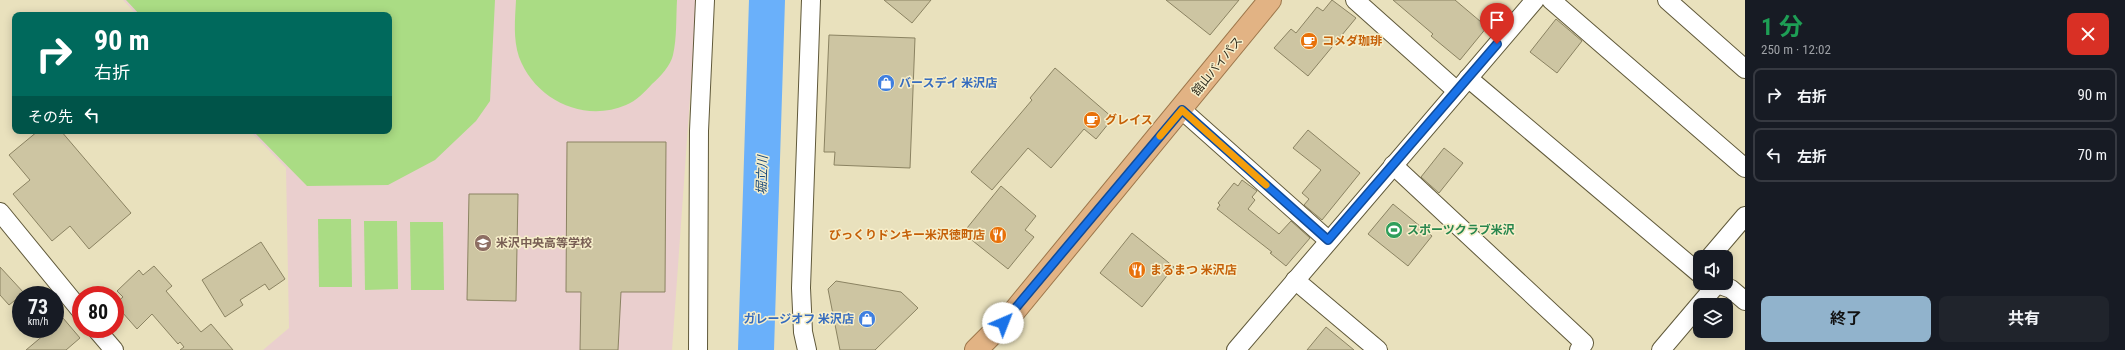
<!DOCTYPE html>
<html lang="ja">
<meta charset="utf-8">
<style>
:root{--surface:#171b24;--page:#20242c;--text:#f1f3f6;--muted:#9ea1a6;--line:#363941;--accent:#91b3cc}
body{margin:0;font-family:"Roboto Condensed","Noto Sans JP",sans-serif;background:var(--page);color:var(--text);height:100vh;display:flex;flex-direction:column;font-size:15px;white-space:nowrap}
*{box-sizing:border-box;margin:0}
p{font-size:13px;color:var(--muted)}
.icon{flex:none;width:22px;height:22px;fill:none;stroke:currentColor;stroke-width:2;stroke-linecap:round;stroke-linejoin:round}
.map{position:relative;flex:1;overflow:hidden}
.panel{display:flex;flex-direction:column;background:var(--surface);width:380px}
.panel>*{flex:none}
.guide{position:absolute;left:12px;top:12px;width:380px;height:122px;border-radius:8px;box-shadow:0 2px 10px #0003;background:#00695c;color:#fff;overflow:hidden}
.tools{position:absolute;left:1693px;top:250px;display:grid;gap:8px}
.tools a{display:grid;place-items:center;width:40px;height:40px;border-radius:8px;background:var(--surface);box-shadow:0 2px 10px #0003;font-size:20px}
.speed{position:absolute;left:12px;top:286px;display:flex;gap:8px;font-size:20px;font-weight:700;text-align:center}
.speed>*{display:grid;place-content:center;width:52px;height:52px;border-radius:50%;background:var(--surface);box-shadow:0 2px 10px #0003;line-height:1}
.speed small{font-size:10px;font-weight:400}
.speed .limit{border:6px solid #d22;background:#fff;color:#111}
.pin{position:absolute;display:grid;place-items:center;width:34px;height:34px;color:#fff;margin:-41px -17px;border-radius:50% 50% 50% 0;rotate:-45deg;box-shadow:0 0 4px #0007}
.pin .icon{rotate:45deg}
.me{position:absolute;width:44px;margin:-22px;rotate:44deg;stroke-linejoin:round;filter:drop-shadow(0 0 3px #0008)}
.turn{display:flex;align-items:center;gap:14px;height:84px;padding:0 16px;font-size:18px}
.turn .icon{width:52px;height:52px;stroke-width:2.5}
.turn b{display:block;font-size:28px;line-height:34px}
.then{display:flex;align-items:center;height:38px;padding:0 16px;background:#0003;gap:8px;font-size:15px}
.round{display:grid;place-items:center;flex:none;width:42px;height:42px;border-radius:8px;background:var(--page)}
.overview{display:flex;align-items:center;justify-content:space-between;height:68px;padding:0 16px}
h1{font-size:24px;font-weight:700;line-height:30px;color:#1e9e55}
.action{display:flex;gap:8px;margin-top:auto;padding:8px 16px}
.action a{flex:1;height:46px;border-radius:8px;background:var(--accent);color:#111;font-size:16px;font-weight:700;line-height:46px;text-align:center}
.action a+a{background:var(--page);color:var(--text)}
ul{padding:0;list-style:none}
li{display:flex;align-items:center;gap:12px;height:54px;margin:0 8px 6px;padding:0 8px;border:2px solid var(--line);border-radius:8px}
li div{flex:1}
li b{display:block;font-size:15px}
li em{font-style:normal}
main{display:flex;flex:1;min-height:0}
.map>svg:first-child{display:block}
.education{fill:#eacfce}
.green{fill:#aadc84}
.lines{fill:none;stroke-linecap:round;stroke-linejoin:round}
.river{stroke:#6ab0fa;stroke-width:36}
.building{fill:#cdc5a2;stroke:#8b8362}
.minor-casing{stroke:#60593a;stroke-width:20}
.trunk-casing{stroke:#9d774b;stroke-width:24}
.minor{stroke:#fff;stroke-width:18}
.trunk{stroke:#e2b384;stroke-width:22}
.route-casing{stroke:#114b97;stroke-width:10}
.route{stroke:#1a73e8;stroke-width:7}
.slow{stroke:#f59e0b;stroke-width:7}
.labels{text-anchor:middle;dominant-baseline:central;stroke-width:3;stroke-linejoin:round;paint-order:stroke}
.food-label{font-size:12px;font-weight:bold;fill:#c56008;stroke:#f6eeca;text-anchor:start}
.street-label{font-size:12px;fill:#2d2a1c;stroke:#f6eeca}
.shop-label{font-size:12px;font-weight:bold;fill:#366cbe;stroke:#f6eeca;text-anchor:start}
.leisure-label{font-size:12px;font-weight:bold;fill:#27864d;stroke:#f6eeca;text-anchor:start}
.education-label{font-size:12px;font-weight:bold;fill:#785e54;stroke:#f6eeca;text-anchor:start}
.water-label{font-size:13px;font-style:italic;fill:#1a4a7a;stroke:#f6eeca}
</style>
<main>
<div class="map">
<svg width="1745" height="350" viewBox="0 0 1745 350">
<rect width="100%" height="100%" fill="#e9e1bd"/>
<!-- education -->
<polygon class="education" points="123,0 697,0 672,350 263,350 289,328 286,168 250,131 389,131 389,15 137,15"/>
<!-- green -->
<g class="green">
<polygon points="126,0 495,0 490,101 476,121 435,160 388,185 307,186 253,131 389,131 389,15 140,15"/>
<path d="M516,0H677C676,17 677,38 673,55C671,65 660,77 652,84C645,92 636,101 626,105C584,123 535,100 519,57C513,38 515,20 516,0Z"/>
<polygon points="318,219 351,219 352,287 319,287"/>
<polygon points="364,221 397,221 398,289 365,290"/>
<polygon points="410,222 443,222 444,290 411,290"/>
</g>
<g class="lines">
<!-- river -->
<polyline class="river" points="756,350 767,0"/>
</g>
<!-- building -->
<g class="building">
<polygon points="884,0 931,0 912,23"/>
<polygon points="1166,0 1239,0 1210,35"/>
<polygon points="1332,0 1356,18 1308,76 1274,48 1291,29 1296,33 1317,7 1323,11"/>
<polygon points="1393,0 1455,0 1487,27 1460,60 1431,36 1433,34"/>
<polygon points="1556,19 1582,41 1557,73 1530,52"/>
<polygon points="829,35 915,38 910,168 834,165 835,152 824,152"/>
<polygon points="1055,68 1113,118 1096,139 1084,129 1051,168 1028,148 992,190 971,172 1032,100 1030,98"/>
<polygon points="1308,130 1360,173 1322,220 1304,205 1309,199 1302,193 1321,170 1293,148"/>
<polygon points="38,131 61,131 131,213 89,249 70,226 52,241 13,194 30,180 9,155"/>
<polygon points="567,142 666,142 665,292 621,292 618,350 580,350 581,292 566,292"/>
<polygon points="1444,148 1463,163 1439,193 1421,177"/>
<polygon points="1242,180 1257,191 1252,197 1255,200 1248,209 1279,234 1291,221 1310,238 1286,266 1270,253 1272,252 1217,209 1220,205 1218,203 1234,183 1238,186"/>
<polygon points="1001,186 1036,216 1025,230 1034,237 1008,269 963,233"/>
<polygon points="469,194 518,194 516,301 467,300"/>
<polygon points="1393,204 1432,236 1408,266 1368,234"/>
<polygon points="1132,233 1174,267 1142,307 1100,273"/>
<polygon points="261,242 285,279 269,290 265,284 240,300 243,305 225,317 202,280"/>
<polygon points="154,266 172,286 166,291 201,332 211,324 233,350 180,350 184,347 180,342 178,344 152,314 137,329 115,304 123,297 117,291 139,270 143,275"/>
<polygon points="0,267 24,293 9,305 0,295"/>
<polygon points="836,281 901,292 918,308 875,350 840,350 828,289"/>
<polygon points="63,318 80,338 66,350 26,350 51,329 55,329 55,325"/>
<polygon points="1326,327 1354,350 1307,350"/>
</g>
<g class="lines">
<defs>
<g id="minor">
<polyline points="1355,0 1457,91"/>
<polyline points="1551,0 1745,168"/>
<polyline points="1667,0 1745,69"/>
<polyline points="1468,78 1700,274"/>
<polyline points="1182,110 1328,240"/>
<polyline points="1393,165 1584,343 1579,350"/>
<polyline points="0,212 81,311"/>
<polyline points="1710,257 1745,216"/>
<polyline points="1295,280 1378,350"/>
<polyline points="1715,283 1731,289 1745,301"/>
<polyline points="96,329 114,350"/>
<polyline points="698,350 699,131 705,0"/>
<polyline points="807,350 803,332 801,288 811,0"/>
<polyline points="1236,350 1535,0"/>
<polyline points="1661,350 1717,284"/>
</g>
<polyline id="trunk" points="976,350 1012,314 1270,0"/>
</defs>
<!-- minor casing -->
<use href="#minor" class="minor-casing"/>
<!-- trunk casing -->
<use href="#trunk" class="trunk-casing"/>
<!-- minor -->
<use href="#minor" class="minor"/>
<!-- trunk -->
<use href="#trunk" class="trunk"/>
</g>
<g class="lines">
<defs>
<polyline id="route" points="1003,323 1182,110 1328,240 1497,44"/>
</defs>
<!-- route casing -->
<use href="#route" class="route-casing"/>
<!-- route -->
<use href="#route" class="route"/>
<!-- slow -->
<polyline class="slow" points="1160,136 1182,110 1266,185"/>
</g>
<!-- icons -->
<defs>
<symbol id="cafe-disc" viewBox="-11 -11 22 22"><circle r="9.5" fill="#e8710a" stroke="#f6eeca"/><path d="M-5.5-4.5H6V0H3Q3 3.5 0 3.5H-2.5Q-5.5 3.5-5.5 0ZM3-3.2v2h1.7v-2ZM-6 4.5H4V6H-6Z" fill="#fff"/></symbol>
<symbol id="shop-disc" viewBox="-11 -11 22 22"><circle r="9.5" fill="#3f7fe0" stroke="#f6eeca"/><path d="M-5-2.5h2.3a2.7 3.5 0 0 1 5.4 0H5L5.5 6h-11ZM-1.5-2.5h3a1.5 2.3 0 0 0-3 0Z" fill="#fff"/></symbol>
<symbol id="stadium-disc" viewBox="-11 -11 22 22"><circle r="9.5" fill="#2e9e5b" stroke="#f6eeca"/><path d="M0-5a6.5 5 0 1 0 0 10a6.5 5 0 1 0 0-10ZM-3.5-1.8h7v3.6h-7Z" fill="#fff"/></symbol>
<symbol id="restaurant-disc" viewBox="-11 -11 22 22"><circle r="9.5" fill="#e8710a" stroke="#f6eeca"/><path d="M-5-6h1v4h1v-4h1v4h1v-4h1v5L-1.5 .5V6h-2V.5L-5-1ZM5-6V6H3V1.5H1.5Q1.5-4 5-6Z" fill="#fff"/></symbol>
<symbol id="school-disc" viewBox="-11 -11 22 22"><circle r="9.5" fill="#8d6e63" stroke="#f6eeca"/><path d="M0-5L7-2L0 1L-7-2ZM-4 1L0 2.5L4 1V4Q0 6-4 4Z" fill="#fff"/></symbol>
</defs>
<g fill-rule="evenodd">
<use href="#cafe-disc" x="1299" y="31" width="20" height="20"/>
<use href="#shop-disc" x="876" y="73" width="20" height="20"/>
<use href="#cafe-disc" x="1082" y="110" width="20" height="20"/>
<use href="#stadium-disc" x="1384" y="220" width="20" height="20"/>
<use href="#restaurant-disc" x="988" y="225" width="20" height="20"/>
<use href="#school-disc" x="473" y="233" width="20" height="20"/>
<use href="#restaurant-disc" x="1127" y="260" width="20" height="20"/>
<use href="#shop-disc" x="857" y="309" width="20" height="20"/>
</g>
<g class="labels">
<!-- food labels -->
<g class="food-label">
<text x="1322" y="41">コメダ珈琲</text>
<text x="1105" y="120">グレイス</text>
<text x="985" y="235" text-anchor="end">びっくりドンキー米沢徳町店</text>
<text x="1150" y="270">まるまつ 米沢店</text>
</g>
<!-- street labels -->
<g class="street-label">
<text transform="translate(1217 66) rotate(-51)">舘山バイパス</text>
</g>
<!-- shop labels -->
<g class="shop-label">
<text x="899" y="83">バースデイ 米沢店</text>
<text x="854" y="319" text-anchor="end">ガレージオフ 米沢店</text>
</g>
<!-- leisure labels -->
<g class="leisure-label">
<text x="1407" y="230">スポーツクラブ米沢</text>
</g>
<!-- education labels -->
<g class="education-label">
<text x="496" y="243">米沢中央高等学校</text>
</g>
<!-- water labels -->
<g class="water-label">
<text transform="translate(762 175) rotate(-88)">堀立川</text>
</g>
</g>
</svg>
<div class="tools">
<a><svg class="icon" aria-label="sound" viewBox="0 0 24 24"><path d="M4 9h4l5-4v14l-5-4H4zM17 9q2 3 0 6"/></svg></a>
<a><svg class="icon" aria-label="layers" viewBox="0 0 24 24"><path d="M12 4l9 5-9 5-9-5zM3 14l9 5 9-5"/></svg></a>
</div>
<div class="speed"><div>73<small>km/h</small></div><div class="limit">80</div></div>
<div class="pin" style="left:1497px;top:44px;background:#d93025"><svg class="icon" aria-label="arrive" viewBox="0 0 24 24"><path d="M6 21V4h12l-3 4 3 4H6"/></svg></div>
<svg class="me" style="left:1003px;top:323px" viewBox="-20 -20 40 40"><circle r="19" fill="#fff"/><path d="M0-13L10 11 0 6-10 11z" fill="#1a73e8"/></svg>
<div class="guide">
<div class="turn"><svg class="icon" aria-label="right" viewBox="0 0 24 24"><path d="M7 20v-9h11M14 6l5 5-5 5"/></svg><div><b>90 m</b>右折</div></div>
<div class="then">その先<svg class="icon" aria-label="left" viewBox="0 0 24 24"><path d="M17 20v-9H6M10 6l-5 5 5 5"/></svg></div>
</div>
</div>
<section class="panel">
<div class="overview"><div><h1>1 分</h1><p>250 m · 12:02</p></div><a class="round" style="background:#d93025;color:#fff"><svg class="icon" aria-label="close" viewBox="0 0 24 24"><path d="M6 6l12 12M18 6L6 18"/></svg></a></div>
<ul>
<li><svg class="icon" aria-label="right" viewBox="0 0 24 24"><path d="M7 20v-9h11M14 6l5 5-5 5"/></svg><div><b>右折</b></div><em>90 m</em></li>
<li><svg class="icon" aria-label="left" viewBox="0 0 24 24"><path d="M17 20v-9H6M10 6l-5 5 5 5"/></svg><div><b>左折</b></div><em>70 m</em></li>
</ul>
<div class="action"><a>終了</a><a>共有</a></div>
</section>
</main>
